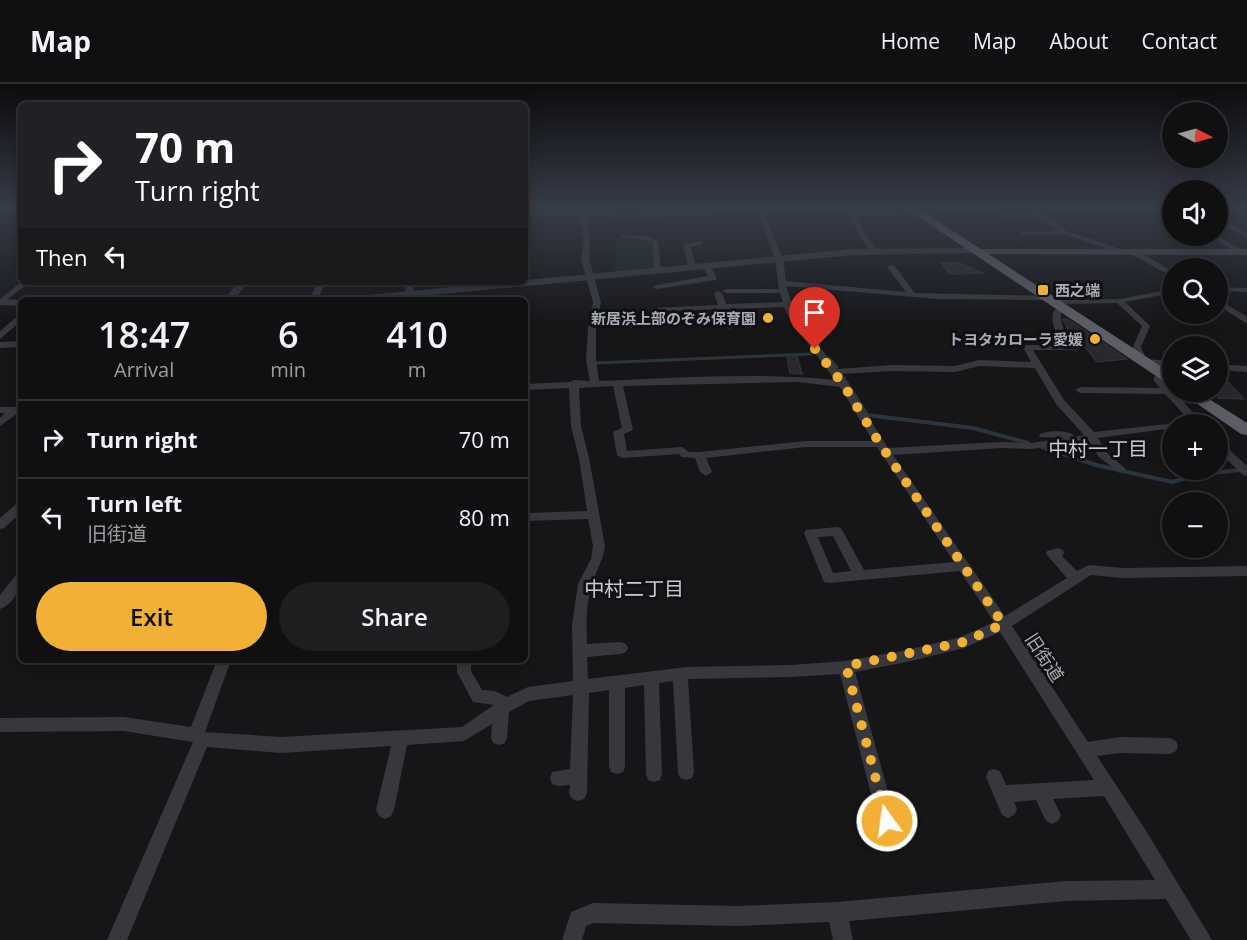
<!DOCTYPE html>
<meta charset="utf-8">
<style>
:root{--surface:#101012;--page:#1e1e20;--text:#f1f3f6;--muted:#9c9d9f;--line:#303032;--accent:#f2b134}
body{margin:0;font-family:"Open Sans","Noto Sans JP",sans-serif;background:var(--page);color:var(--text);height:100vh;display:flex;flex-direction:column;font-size:22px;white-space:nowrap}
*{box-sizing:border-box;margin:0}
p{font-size:20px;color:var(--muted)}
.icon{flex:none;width:33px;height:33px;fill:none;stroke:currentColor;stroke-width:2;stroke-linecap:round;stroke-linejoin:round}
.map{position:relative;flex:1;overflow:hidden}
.drawer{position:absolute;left:18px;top:213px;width:510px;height:366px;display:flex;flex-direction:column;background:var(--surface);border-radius:9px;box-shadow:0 3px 15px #0003,0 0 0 2px var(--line)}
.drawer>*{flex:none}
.guide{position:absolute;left:18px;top:18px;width:510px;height:183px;border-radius:9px;box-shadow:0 3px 15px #0003,0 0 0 2px var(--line);background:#202124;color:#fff;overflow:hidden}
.needle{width:39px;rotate:96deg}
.fabs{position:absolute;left:1162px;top:18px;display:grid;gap:12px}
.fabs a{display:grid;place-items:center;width:66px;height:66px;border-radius:50%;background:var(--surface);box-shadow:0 3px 15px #0003,0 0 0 2px var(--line);font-size:30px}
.pin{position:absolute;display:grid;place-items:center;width:51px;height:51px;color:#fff;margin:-62px -26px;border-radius:50% 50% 50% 0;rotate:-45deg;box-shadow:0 0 6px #0007}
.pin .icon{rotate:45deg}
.me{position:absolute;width:66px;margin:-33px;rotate:346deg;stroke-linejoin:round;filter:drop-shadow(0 0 4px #0008)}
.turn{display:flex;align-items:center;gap:21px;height:126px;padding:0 18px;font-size:27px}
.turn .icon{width:78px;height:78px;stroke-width:2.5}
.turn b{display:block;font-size:42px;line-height:51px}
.then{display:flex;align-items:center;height:57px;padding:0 18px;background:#0003;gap:12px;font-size:22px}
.eta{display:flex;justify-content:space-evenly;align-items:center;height:102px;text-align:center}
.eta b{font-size:36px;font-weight:600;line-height:42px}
.action{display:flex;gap:12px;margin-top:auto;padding:12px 18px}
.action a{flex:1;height:69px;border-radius:36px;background:var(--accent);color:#111;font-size:24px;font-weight:600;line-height:69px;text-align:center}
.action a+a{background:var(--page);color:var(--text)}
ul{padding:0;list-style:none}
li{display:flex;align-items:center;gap:18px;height:78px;padding:0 18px;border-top:2px solid var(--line)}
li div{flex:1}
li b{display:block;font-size:22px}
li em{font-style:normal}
header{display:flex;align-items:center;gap:36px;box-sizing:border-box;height:84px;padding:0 30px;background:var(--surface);border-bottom:2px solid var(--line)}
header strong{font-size:28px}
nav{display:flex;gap:33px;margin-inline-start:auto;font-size:21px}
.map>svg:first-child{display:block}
.green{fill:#1c231d}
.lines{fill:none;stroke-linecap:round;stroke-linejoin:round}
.stream-far1{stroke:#2c353c;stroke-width:3}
.stream{stroke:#2c353c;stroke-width:4}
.building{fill:#29292c;stroke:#303034;stroke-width:1.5}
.minor{fill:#37383d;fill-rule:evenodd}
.tertiary{fill:#37383d;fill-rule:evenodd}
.secondary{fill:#45474d;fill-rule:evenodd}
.trunk{fill:#5b5e65;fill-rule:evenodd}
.route{stroke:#f2b134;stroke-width:10;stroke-dasharray:0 18}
.poi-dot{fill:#f2b134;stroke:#111113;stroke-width:2}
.labels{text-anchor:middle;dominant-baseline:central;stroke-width:6;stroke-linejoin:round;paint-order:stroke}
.far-poi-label{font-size:15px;font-weight:bold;fill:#a8adb8;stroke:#111113;text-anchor:end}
.street-label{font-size:18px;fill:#a8adb8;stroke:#111113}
.neighbourhood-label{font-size:20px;fill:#c9ccd4;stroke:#111113}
</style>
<header>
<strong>Map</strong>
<nav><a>Home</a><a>Map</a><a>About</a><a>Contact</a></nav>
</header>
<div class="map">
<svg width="1247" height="856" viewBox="0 0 1247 856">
<rect width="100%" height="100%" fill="#161618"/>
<!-- green -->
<polygon class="green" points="625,153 653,158 655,185 615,189 617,156 624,156"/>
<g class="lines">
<!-- stream-far1 -->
<g class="stream-far1">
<polyline points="829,274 837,283"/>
<polyline points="596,279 811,270"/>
<polyline points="840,288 862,322"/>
</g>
<!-- stream -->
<g class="stream">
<polyline points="861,321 867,331 973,344 1028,359"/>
<polyline points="1042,363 1096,381 1172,398 1202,390 1240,386"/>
</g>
</g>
<!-- building -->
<g class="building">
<polygon points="856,123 902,123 911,130 859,132"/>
<polygon points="941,179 959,179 983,189 950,190"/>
<polygon points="1063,235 1067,235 1127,275 1097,278 1086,264 1072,254"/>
<polygon points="787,272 797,272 802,290 790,289"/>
<polygon points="1218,288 1244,315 1218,314"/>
</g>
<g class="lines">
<!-- minor -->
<g class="minor">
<polygon points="0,123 5,123 0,126"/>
<path d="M576,123H582L585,127L627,130L762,123L783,175L786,197L906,208L887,183L891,181H894L915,209L1048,212L1049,214L1045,216L938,215L786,202L796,232L837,285L893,281L955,282L979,276L1031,278L1024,265L1026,261H1065C1057,250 1049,240 1054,226L1066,224V228L1061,229C1060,244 1068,253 1076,264L1075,266H1033L1064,316L1094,348L1177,339L1178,340H1173V344L1098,354L1107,369L1126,385L1120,389L1099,373L1088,356L1031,365L1001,364L893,371L1005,532L1067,494L1046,470L1047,467L1058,464L1063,466L1064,469L1062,472L1077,487L1089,481L1123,484L1247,482V492L1123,494L1091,491L1012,542L1088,658L1120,653L1170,654L1176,657L1178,662L1176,667L1170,670L1120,669L1097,672L1145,745L1212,856H1191L1166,815L1066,817L849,837L853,856H833L829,838L738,842L593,839L586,842L582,856H562L571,828L593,819L738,822L837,818L1066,797L1155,796L1104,712L1053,715L1061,731L1058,737L1052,740L1046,737L1036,716L1014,718L1017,725L1014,731L1008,734L1002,731L986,693L988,687L994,685L1000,687L1006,701L1094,696L1000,548L964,564L907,578L855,588L896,737L893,743L887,746L881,743L878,737L840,590L791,593L688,595L694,688L692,694L686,696L680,694L678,688L673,597L659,599L662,690L660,696L654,698L648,696L646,690L644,601L625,604V682L623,688L617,690L611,688L609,682V606L589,609L587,709L584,715L578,717L572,715L569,709L570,701L558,702L552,700L550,694L552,688L570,685L573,611L529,617L509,628L507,654L505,659L499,661L493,659L491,654L492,640L464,657L407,661L394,726L391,732L385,735L379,732L376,726L391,662L281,669L207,663L127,856H107L193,658L124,647L0,648V634L124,633L191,643L217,576H231L205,648L281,653L462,643L494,621L473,618L457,588V576H471V587L482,606L495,607L507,613L528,603L573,597L572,541L578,500L591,475L593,462L588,435L525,437V429L587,427L579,374L571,342L569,304L525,306V300L570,298L574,296L590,297L586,276L588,245L593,218L581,175L584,158L580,131L525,133V129L579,127ZM758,128L775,175L779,205H726L722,207L726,209H780L783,218L726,220L722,209L718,207L714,209L718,221L653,224L649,226L653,228L719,225L725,242L729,245L733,242L727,225L784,223L789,234L835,296C757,288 677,294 599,297L596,276V245L601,218L589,175L590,158L587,131L627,134ZM979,282L1035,284L1056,320L1084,351L1072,353L1074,351C1067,346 1046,346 1039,351L1040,353L1066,354L1031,359L1001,358L888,364L841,290L893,287L955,288ZM798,298L840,303L873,357H806L699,368H689L682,363L627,367L624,350L633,346L623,302ZM613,302L622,344L613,348L617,371L622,374L679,370L682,373L695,374L700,388L706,392L712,388L706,374L806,363H877L954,478L864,486L841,444L837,443L806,446L804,449L824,498L829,499L960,487L994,538L961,553L907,566L846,577L791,581L687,583L588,595L587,573L621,570L626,568L628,564L626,560L621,558L587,560C586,541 586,517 593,498C597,485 603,476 605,462L589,374L581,342L579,304ZM833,452L851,487L833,489L818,453Z"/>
<polygon points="847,123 853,123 865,151 879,167 878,169 872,169 859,151"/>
<polygon points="1024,123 1032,123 1067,147 1126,167 1119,169 1067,151 1021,151 1021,149 1023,148 1059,147 1039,134 1006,135 1003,133 1006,131 1034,130"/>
<polygon points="1161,123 1173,125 1173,130"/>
<polygon points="1230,123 1238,123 1247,129 1247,134"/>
<polygon points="1218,132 1247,149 1247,154 1218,137"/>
<polygon points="622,151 646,152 658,157 661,188 654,186 653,159 645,156 622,153"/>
<polygon points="1210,152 1217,152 1246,168 1239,170"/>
<polygon points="700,157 702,158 702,160 691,163 696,183 689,185 683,161"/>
<polygon points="1129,165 1135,165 1173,188 1173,193 1129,169"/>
<polygon points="703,180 709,180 717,194 716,196 657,205 653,203 657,201 708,192 702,182"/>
<polygon points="21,198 30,198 0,221 0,215"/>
<polygon points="317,198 325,198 318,216 310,216"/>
<polygon points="406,198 414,198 413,216 405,216"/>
<polygon points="1218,203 1247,204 1247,208 1218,207"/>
<polygon points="1173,205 1173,209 1125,218 1150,242 1141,263 1146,275 1173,277 1173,283 1138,279 1137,272 1133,263 1142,242 1117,219 1052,220 1048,218 1052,216 1119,215"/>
<polygon points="1218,215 1247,233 1247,240 1218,221"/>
<polygon points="21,229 21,237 0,255 0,247"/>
<polygon points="21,257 21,263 0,264 0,258"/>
<polygon points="1218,280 1247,282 1247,288 1218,286"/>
<polygon points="1163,288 1168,291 1164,296 1203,340 1193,340 1165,310 1080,309 1075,306 1080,303 1160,304 1154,297 1154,293"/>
<polygon points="0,323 21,323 21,329 18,329 0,342 0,334 5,329 0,329"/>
<polygon points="1218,358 1222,359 1247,382 1247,392 1243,391 1218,367"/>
<polygon points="21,418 21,429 4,444 0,445 0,434 17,419"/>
<path d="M21,490C21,504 14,520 0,525V511L16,491Z"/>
</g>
<!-- tertiary -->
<g class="tertiary">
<polygon points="975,164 978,165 978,169 853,171 379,216 342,216 347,213 853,165"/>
<polygon points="238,198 248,198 234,216 224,216"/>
<polygon points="0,215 21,216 21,222 0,221"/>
</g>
<!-- secondary -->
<polygon class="secondary" points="972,165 1247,165 1247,171 975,170 970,167"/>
<!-- trunk -->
<g class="trunk">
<polygon points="904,123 916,123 1173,290 1173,302 1168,300"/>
<polygon points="1180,308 1198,308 1247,339 1247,351 1241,350"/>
</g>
</g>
<!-- sky -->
<linearGradient id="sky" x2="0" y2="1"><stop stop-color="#0c0c0d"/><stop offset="0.51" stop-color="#363c48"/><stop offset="1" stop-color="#363c48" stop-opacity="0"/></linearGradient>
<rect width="1247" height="243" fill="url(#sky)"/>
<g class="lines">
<!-- route -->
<polyline class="route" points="815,265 843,300 880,360 1003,540 964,558 846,582 887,737"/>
</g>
<!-- markers -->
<g class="poi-dot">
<rect x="1037" y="200" width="12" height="12" rx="3"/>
<circle cx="768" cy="234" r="6"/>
<circle cx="1095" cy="255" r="6"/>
</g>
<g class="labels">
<!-- far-poi labels -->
<g class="far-poi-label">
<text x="1055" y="206" text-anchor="start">西之端</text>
<text x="756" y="234">新居浜上部のぞみ保育園</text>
<text x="1083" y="255">トヨタカローラ愛媛</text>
</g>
<!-- street labels -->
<g class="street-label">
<text transform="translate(1045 573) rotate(57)">旧街道</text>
</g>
<!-- neighbourhood labels -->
<g class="neighbourhood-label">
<text x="1098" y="364">中村一丁目</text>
<text x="634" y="504">中村二丁目</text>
</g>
</g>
</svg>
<div class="fabs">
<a><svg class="needle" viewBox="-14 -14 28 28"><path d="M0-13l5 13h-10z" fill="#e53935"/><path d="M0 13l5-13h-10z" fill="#9c9d9f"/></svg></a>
<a><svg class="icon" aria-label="sound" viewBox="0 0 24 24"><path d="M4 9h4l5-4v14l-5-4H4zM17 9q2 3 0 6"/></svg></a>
<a><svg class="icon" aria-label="search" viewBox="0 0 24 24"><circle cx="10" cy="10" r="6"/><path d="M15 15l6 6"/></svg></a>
<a><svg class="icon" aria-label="layers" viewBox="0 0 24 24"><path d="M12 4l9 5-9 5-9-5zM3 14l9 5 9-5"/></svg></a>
<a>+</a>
<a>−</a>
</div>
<div class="pin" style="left:815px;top:265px;background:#d93025"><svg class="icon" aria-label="arrive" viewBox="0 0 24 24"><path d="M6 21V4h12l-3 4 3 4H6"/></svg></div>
<svg class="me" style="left:887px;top:737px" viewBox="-20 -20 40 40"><circle r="17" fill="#f2b134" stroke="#fff" stroke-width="3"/><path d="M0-11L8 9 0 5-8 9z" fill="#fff"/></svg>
<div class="guide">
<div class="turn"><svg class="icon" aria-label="right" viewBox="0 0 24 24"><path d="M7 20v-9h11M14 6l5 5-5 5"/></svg><div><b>70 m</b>Turn right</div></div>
<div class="then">Then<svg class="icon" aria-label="left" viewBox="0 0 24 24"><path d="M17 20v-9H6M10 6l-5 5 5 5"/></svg></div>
</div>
<section class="drawer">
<div class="eta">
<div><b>18:47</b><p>Arrival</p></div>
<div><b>6</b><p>min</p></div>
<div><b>410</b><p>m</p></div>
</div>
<ul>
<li><svg class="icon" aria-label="right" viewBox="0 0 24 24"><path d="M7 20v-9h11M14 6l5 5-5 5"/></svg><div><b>Turn right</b></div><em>70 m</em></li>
<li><svg class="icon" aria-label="left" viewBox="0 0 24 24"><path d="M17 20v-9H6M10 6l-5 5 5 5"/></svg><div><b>Turn left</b><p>旧街道</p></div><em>80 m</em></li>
</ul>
<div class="action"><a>Exit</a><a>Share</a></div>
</section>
</div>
